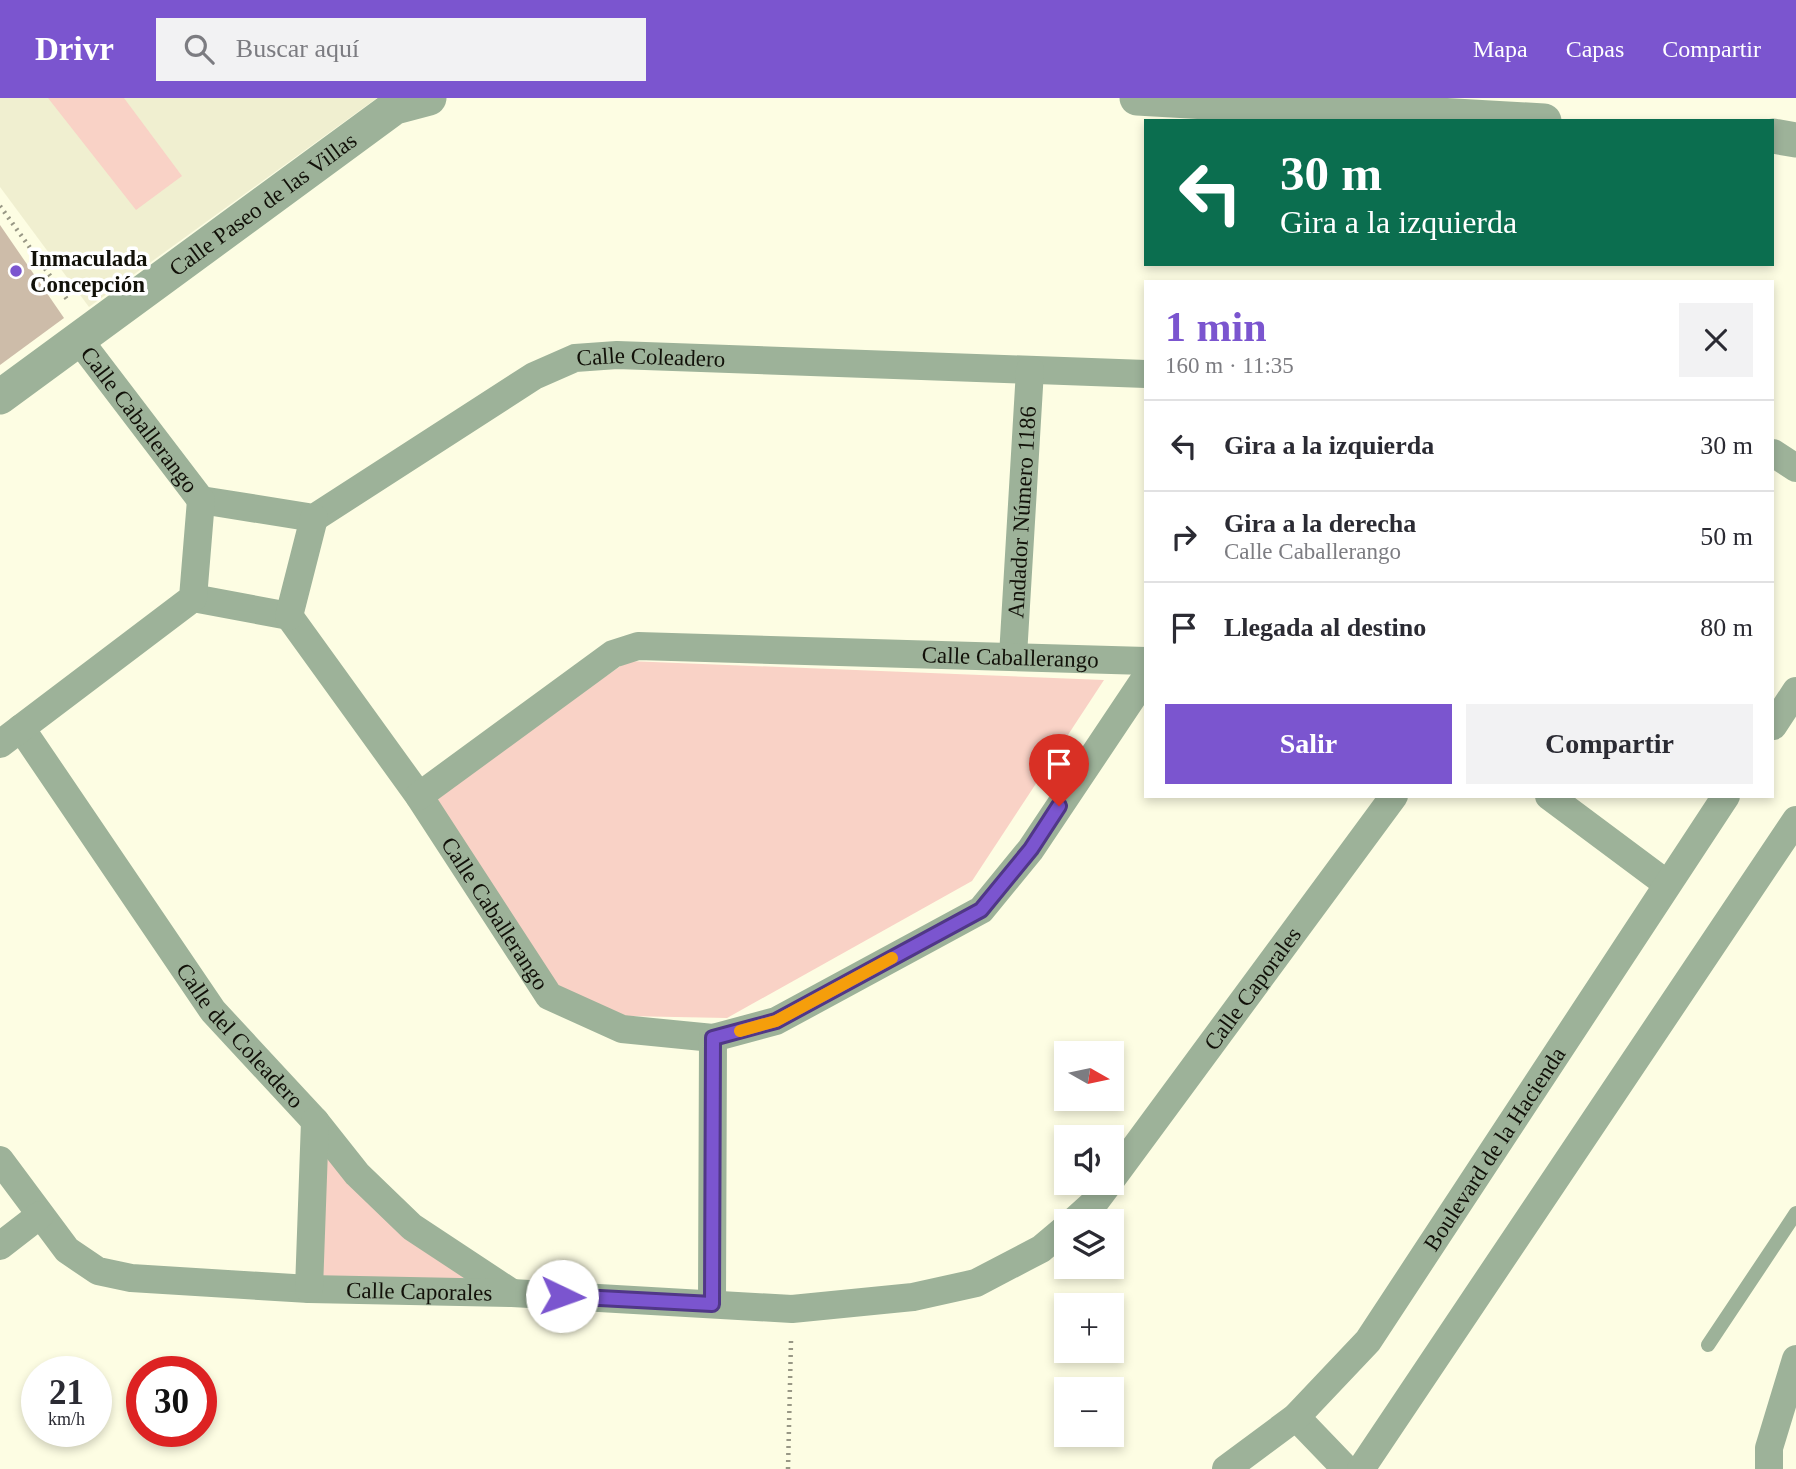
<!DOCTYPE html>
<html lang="es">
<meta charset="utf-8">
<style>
:root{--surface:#fff;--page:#f2f2f3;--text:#2b2b33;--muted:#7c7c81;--line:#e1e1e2;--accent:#7b55cf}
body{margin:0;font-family:Georgia,serif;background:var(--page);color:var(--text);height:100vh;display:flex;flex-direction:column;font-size:26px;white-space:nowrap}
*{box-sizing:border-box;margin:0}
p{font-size:23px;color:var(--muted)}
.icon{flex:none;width:38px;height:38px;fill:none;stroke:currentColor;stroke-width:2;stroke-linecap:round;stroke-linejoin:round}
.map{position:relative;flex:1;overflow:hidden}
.side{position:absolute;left:1144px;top:182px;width:630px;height:518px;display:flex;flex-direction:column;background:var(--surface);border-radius:0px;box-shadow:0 4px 10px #0003}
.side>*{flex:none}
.top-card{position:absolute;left:1144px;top:21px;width:630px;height:147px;border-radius:0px;box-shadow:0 4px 10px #0003;background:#0b6e4f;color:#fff;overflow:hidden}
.needle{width:46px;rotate:99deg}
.controls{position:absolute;left:1054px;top:943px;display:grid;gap:14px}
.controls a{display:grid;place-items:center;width:70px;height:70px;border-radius:0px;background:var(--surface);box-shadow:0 4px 10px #0003;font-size:35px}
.speed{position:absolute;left:21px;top:1258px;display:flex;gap:14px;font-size:35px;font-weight:700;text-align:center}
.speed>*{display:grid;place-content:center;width:91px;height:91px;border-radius:50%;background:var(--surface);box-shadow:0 4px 10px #0003;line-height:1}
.speed small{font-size:18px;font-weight:400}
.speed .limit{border:10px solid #d22;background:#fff;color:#111}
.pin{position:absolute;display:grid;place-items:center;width:60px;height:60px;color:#fff;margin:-72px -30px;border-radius:50% 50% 50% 0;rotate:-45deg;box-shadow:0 0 7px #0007}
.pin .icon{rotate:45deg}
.me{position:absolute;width:77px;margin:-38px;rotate:93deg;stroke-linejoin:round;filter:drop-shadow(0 0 5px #0008)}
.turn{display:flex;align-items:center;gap:24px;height:147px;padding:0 21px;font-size:32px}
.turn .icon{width:91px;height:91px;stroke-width:2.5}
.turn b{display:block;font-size:49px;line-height:60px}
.round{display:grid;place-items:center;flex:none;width:74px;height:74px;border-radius:0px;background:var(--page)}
.overview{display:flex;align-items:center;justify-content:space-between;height:119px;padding:0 21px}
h1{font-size:42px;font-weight:600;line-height:52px;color:var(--accent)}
.primary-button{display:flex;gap:14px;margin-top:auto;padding:14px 21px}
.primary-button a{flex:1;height:80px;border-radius:0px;background:var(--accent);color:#fff;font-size:28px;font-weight:600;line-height:80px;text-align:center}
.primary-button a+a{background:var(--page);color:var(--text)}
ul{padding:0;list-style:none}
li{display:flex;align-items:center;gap:21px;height:91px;padding:0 21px;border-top:2px solid var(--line)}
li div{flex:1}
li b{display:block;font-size:26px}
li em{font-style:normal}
header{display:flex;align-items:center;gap:42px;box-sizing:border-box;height:98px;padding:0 35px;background:var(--accent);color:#fff}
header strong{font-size:33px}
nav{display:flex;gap:38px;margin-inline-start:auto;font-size:24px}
.search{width:490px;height:63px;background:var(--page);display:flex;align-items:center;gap:18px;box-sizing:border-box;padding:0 24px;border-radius:0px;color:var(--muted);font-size:26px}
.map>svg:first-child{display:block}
.built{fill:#f0efd0}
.green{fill:#f9d2c6}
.building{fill:#cdbca9}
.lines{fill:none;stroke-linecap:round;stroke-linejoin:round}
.path{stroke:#989785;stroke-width:4.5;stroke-dasharray:2 5;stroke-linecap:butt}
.service{stroke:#9db299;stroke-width:14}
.minor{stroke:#9db299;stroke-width:28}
.tertiary{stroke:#9db299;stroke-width:35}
.route-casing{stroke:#503787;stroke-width:18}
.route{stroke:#7b55cf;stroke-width:12}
.slow{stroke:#f59e0b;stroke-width:12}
.poi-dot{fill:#7b55cf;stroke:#fff;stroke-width:2.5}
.labels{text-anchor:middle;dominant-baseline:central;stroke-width:7;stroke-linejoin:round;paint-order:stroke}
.street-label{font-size:23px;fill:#121109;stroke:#fff}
.poi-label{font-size:23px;font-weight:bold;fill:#121109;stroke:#fff;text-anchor:start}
</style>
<header>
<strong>Drivr</strong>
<div class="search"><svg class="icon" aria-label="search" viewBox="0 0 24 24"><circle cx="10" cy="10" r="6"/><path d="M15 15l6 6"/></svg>Buscar aquí</div>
<nav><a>Mapa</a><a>Capas</a><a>Compartir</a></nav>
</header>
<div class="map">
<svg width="1796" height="1371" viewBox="0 0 1796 1371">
<rect width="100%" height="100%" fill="#fdfde3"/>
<!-- built -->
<polygon class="built" points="0,0 377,0 89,209 0,89"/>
<!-- green -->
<g class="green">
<polygon points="48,0 124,0 182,78 136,112"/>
<polygon points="628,563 1104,582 972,783 727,920 624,918 556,887 435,707 437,694"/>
<polygon points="322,1046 472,1180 317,1182"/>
</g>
<!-- building -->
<polygon class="building" points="0,127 64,220 0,267"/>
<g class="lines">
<!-- path -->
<g class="path">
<polyline points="0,108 69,204"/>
<polyline points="788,1371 791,1243"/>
</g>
<!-- service -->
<polyline class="service" points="1708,1247 1796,1115"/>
<!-- minor -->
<g class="minor">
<path id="s1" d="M79,242L201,402"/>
<polyline points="1773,355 1796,370"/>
<path id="s2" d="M201,402L314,420L534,278L575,260L617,257L1146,276"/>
<polyline points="193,500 289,518"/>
<path id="s3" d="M289,518L419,698L549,898L622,931L713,940L776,923L981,812L1031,751L1146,579"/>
<polyline points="289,518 314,420"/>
<path id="s4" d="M1013,558L1030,272"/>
<polyline points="1773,628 1796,593"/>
<path id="s5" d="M21,630L213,913L315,1023L357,1076L412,1129L512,1195"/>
<polyline points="0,646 193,500 201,402"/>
<path id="s6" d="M419,698L613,556L638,548L1146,563"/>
<polyline points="1549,698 1667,786"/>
<path id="s7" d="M0,1062L67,1152L98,1173L131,1180L309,1191L512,1195L792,1211L913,1199L976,1185L1041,1151L1066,1130"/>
<path id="s8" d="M1111,1082L1394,698"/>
<polyline points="1073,1124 1094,1105 1109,1085"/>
<polyline points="0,1148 40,1117"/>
<polyline points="309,1191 315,1023"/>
<polyline points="712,1206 713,940"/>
<polyline points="1296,1319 1346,1371"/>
<path id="s9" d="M1226,1371L1296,1319L1368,1243L1726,698"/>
<polyline points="1361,1371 1796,722"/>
<polyline points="1769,1371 1769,1350 1796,1261"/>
</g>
<!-- tertiary -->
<g class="tertiary">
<polyline points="1137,0 1544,23"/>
<polyline points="1773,38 1796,42"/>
<path id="s10" d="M0,299L395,9L429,0"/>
</g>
</g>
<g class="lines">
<defs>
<polyline id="route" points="562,1198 712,1206 713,940 776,923 981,812 1031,751 1059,708"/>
</defs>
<!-- route casing -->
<use href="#route" class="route-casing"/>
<!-- route -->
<use href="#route" class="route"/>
<!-- slow -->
<polyline class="slow" points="740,933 776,923 892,860"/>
</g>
<!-- markers -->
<circle class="poi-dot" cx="16" cy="173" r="7"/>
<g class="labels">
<!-- street labels -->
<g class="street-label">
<text stroke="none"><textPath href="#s10" startOffset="326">Calle Paseo de las Villas</textPath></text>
<text stroke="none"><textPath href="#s2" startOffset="497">Calle Coleadero</textPath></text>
<text stroke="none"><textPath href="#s1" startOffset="100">Calle Caballerango</textPath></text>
<text stroke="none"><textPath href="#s4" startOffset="144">Andador Número 1186</textPath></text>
<text stroke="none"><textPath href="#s6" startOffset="639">Calle Caballerango</textPath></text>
<text stroke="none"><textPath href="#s3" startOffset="362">Calle Caballerango</textPath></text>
<text stroke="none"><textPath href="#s8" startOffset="238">Calle Caporales</textPath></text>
<text stroke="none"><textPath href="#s5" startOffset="378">Calle del Coleadero</textPath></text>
<text stroke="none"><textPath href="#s9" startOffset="422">Boulevard de la Hacienda</textPath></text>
<text stroke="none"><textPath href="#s7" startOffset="472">Calle Caporales</textPath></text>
</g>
<!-- poi labels -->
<g class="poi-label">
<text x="30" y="160">Inmaculada<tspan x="30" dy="26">Concepción</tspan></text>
</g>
</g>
</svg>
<div class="controls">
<a><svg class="needle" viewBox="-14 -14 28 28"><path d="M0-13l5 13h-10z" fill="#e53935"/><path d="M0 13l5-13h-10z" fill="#7c7c81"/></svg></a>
<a><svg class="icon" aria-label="sound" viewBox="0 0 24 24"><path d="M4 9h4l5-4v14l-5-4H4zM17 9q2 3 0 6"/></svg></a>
<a><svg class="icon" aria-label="layers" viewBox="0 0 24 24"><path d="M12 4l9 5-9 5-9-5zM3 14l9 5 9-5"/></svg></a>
<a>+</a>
<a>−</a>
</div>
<div class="speed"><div>21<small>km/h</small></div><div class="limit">30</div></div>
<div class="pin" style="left:1059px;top:708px;background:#d93025"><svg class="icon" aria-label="arrive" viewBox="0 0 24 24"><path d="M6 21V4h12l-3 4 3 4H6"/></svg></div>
<svg class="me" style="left:562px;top:1198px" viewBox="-20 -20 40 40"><circle r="19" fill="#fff"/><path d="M0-13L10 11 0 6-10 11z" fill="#7b55cf"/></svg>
<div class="top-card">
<div class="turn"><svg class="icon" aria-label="left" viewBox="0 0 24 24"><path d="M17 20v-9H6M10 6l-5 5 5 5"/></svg><div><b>30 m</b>Gira a la izquierda</div></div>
</div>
<section class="side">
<div class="overview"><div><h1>1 min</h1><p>160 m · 11:35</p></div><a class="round"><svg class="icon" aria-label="close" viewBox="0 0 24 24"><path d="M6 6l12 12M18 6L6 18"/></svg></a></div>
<ul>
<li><svg class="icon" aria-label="left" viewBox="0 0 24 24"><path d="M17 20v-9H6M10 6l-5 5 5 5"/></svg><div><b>Gira a la izquierda</b></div><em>30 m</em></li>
<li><svg class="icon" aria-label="right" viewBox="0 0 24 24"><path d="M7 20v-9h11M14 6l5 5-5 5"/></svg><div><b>Gira a la derecha</b><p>Calle Caballerango</p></div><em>50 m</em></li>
<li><svg class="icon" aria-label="arrive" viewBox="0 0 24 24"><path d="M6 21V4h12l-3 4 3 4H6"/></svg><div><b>Llegada al destino</b></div><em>80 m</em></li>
</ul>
<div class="primary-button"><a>Salir</a><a>Compartir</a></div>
</section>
</div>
